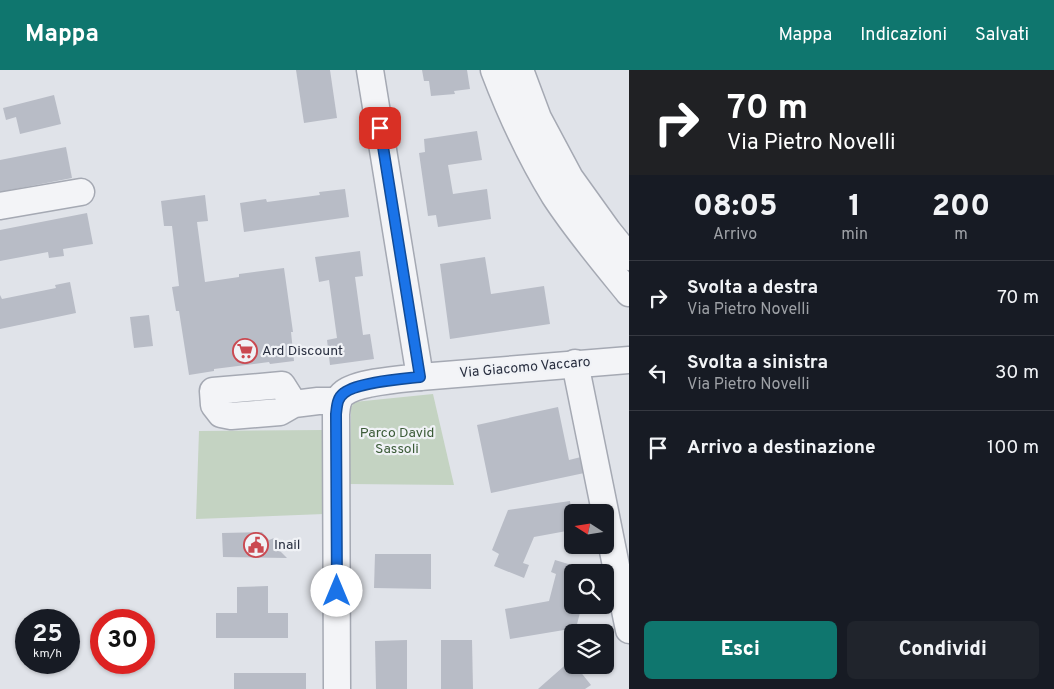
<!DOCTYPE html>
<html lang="it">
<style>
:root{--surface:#171b24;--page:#20242c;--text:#f1f3f6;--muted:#9ea1a6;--line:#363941;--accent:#0f766e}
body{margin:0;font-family:Overpass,sans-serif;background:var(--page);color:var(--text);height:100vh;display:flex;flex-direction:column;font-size:19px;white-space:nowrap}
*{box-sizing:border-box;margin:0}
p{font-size:16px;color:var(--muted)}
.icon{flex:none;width:28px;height:28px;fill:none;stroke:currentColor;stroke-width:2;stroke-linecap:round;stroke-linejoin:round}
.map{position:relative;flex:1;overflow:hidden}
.details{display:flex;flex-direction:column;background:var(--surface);width:425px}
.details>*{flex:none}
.banner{background:#202124;color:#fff;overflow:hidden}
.needle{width:32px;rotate:282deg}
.controls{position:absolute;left:564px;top:434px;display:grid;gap:10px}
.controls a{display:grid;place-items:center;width:50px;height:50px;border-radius:8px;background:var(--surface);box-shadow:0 1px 4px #0004;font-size:25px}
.speed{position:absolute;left:15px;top:539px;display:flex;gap:10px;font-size:25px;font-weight:700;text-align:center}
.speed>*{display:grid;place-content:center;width:65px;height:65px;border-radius:50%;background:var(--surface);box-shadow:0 1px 4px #0004;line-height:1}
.speed small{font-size:12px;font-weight:400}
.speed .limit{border:8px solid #d22;background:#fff;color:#111}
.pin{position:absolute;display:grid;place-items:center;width:42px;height:42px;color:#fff;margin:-21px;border-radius:10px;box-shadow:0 2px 8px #0006}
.me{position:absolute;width:55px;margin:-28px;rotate:0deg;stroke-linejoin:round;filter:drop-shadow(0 0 4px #0008)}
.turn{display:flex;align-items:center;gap:18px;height:105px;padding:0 15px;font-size:22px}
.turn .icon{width:65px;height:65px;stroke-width:2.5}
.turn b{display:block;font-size:35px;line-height:42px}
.eta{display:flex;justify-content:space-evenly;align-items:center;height:85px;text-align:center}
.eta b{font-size:30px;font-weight:800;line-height:35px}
.primary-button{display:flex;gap:10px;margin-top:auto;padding:10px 15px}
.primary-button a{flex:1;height:58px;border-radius:8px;background:var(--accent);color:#fff;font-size:20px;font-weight:800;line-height:58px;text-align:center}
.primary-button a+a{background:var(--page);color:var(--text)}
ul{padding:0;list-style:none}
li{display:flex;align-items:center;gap:15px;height:75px;padding:0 15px;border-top:1px solid var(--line)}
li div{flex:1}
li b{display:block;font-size:19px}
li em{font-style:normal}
header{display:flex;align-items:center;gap:30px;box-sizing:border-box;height:70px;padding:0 25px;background:var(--accent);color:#fff}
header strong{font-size:24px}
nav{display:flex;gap:28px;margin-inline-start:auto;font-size:18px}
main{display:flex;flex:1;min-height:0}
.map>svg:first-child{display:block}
.green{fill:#c4d3c2}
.building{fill:#b8bcc6}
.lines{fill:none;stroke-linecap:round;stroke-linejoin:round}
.minor-casing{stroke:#a5a9b3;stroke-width:29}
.minor{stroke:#f3f4f7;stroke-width:26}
.route-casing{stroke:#114b97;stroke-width:12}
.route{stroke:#1a73e8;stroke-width:9}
.labels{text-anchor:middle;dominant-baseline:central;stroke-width:4.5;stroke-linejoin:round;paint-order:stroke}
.poi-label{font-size:14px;fill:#292f40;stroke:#f0f2f6;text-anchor:start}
.street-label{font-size:14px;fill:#292f40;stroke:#f0f2f6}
.park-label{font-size:14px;fill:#3b5b37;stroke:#f0f2f6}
</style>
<header>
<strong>Mappa</strong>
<nav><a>Mappa</a><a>Indicazioni</a><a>Salvati</a></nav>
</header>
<main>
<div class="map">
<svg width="629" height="619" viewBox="0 0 629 619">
<rect width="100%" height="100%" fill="#e0e3e9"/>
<!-- green -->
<g class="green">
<polygon points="433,324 454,415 349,414 351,338 354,332"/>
<polygon points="324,360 324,444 196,449 199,361"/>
</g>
<!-- building -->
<g class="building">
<polygon points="296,0 330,0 337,48 304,53"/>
<polygon points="422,0 467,0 470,19 454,21 455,24 431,26 429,11 424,11"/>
<polygon points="54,25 61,54 20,64 16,47 6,50 3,38"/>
<polygon points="477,61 482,90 448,95 453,124 487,119 491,149 438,157 436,145 428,146 419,83 425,82 424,69"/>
<polygon points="66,77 72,108 0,122 0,90"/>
<polygon points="345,119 349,147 244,162 240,133 266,129 267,132 320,125 319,122"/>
<polygon points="205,125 208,151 197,152 205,212 239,207 239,204 284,198 293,262 291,262 294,291 270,294 269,292 214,299 214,301 189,305 179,241 176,241 172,217 179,216 172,156 164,156 161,131"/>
<polygon points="87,143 93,174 63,179 64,186 49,188 48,182 0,191 0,160"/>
<polygon points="360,181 363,206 355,207 363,265 370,264 374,289 330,295 327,270 337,268 329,210 319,212 315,187"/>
<polygon points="485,187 491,224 544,216 550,254 450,269 440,194"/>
<polygon points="70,212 76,243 0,259 0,225 2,229 56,218 55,215"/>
<polygon points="149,245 153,276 134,278 130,247"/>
<polygon points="558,337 569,390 585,386 589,402 491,423 477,355"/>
<polygon points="570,431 572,444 572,460 534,467 523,493 529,495 524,508 494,496 499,484 492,480 508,440"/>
<polygon points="262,462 269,470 274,468 279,470 281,475 279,480 287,488 223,487 222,463"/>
<polygon points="375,484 431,484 431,519 374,518"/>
<polygon points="555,490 585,499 584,502 572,502 572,535 582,535 576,558 510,569 505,539 549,531 556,504 551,502"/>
<polygon points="268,516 268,543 288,543 288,568 216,568 216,543 237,543 237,517"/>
<polygon points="407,570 407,619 376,619 375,571"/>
<polygon points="441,570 472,570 473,619 441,619"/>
<polygon points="571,590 572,595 575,595 591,615 585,619 538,619"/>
<rect x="234" y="603" width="72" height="16"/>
</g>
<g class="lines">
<defs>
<g id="minor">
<path d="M494,0C510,42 530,86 554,125C576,159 603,191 629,223"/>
<polyline points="520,0 538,48 570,108 608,161 629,187"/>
<polyline points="0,136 81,122"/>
<polyline points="575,293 629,560"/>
<polyline points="420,307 629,290"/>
<polyline points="294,334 280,342 231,346 221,344 214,335 213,321 282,315 294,334 318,331 338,331"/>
<path d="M337,619L336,344C337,336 337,328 344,323C358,312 402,309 420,307L370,0"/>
</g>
</defs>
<!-- minor casing -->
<use href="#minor" class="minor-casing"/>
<!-- minor -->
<use href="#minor" class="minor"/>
</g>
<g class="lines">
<defs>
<path id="route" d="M337,521L336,344C337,336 337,328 344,323C358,312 402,309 420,307L380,58"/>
</defs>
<!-- route casing -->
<use href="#route" class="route-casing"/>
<!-- route -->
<use href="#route" class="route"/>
</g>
<!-- icons -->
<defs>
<symbol id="supermarket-ring" viewBox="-11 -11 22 22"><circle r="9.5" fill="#f0f2f6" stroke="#ca4951" stroke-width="1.5"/><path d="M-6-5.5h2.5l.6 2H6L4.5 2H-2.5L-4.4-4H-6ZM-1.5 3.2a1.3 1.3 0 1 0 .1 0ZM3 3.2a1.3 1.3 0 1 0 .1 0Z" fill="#ca4951"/></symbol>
<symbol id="civic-ring" viewBox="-11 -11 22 22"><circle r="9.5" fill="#f0f2f6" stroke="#ca4951" stroke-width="1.5"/><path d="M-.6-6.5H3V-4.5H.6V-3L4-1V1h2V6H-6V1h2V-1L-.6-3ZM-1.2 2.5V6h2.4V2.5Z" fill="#ca4951"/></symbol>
</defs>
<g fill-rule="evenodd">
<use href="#supermarket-ring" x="231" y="267" width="28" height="28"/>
<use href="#civic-ring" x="242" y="461" width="28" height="28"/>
</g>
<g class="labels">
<!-- poi labels -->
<g class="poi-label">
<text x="262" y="281">Ard Discount</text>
<text x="274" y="475">Inail</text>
</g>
<!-- street labels -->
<g class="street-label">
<text transform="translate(525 298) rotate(-5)">Via Giacomo Vaccaro</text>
</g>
<!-- park labels -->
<g class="park-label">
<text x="397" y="363">Parco David<tspan x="397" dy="16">Sassoli</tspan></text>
</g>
</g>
</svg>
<div class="controls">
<a><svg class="needle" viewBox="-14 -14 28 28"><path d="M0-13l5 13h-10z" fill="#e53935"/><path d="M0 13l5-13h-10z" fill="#9ea1a6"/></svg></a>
<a><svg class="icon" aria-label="search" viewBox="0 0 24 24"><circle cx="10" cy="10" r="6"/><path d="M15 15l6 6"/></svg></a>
<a><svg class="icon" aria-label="layers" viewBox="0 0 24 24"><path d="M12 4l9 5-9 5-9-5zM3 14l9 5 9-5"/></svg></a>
</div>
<div class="speed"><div>25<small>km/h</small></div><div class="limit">30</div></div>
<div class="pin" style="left:380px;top:58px;background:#d93025"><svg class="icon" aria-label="arrive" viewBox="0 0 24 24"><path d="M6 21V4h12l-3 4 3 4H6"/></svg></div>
<svg class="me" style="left:337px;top:521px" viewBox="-20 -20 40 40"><circle r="19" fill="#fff"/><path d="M0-13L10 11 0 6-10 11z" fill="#1a73e8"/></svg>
</div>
<section class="details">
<div class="banner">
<div class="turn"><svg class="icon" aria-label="right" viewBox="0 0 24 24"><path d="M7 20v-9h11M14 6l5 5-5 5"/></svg><div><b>70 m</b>Via Pietro Novelli</div></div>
</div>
<div class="eta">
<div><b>08:05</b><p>Arrivo</p></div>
<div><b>1</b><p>min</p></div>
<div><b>200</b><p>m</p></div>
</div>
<ul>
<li><svg class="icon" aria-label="right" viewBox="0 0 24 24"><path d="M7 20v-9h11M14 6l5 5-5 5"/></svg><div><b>Svolta a destra</b><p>Via Pietro Novelli</p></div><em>70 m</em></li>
<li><svg class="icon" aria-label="left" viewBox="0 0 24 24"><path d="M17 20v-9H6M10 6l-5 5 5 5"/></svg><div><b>Svolta a sinistra</b><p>Via Pietro Novelli</p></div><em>30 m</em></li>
<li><svg class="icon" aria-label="arrive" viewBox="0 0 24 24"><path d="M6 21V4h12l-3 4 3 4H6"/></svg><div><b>Arrivo a destinazione</b></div><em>100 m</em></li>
</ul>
<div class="primary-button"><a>Esci</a><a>Condividi</a></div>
</section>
</main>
